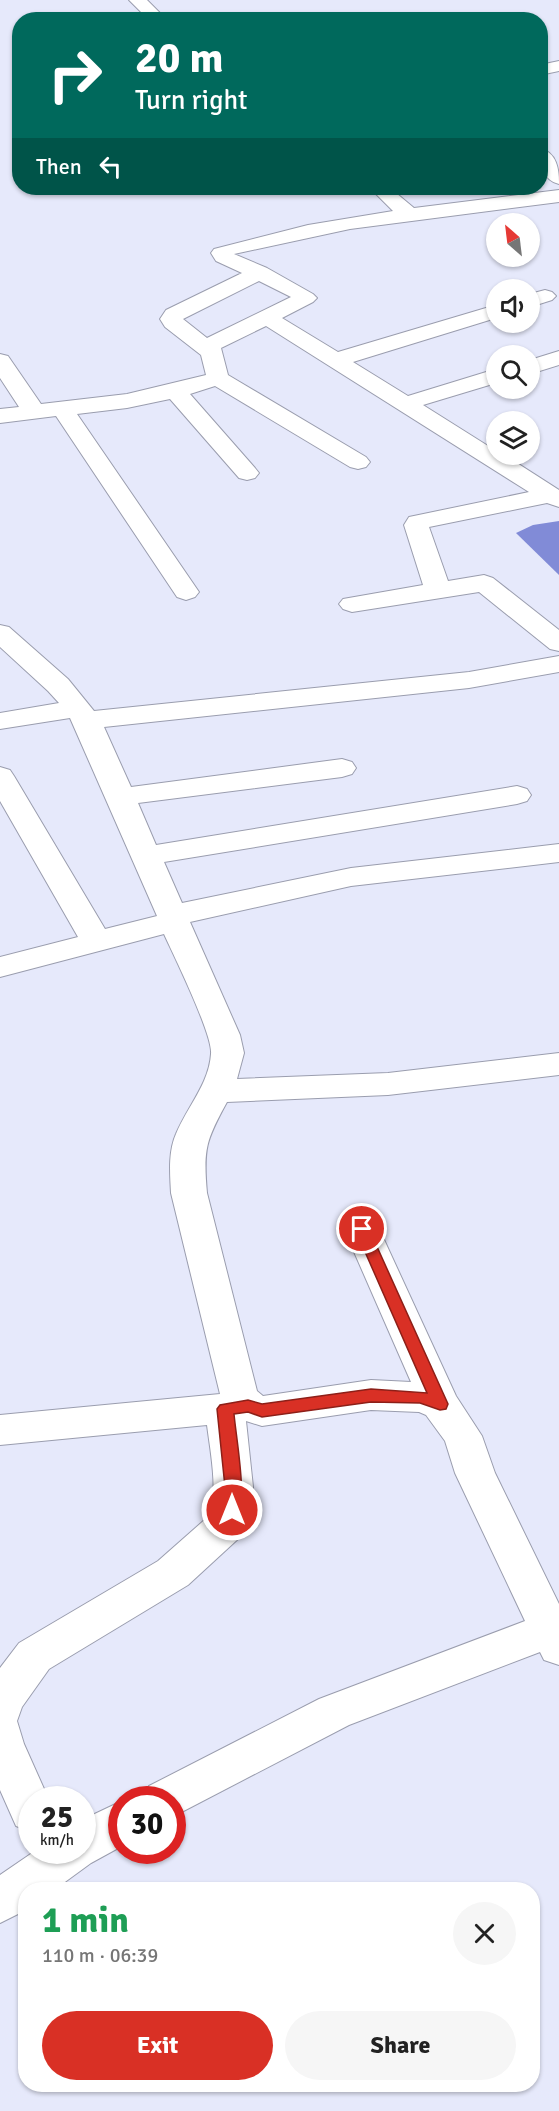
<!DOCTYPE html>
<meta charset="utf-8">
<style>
:root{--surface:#fff;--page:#f6f6f6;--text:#222;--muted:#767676;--accent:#d93025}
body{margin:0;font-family:Signika,sans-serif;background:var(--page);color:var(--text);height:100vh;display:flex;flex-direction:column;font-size:22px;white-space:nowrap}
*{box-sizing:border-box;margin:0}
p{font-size:20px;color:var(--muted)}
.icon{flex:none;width:33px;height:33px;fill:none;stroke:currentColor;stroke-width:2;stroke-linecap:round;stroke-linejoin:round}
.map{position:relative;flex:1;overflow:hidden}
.side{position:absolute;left:18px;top:1882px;width:522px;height:210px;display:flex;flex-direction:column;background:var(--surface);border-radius:24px;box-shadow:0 2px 4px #0004}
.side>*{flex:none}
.banner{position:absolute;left:12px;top:12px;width:536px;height:183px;border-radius:24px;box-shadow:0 2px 4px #0004;background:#00695c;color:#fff;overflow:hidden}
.needle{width:39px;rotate:332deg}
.tools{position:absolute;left:486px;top:213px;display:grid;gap:12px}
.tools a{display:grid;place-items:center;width:54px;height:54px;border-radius:50%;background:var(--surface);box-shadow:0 2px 4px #0004;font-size:30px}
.speed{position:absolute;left:18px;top:1786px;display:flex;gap:12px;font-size:30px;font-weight:700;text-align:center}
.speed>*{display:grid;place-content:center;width:78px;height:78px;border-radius:50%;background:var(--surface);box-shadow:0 2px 4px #0004;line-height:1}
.speed small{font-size:15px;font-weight:400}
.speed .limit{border:9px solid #d22;background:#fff;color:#111}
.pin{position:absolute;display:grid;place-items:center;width:51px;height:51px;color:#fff;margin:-26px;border:3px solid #fff;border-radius:50%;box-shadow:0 2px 6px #0007}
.me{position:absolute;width:66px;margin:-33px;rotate:0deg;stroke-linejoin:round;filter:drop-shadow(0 0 4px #0008)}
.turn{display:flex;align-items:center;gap:21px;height:126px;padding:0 24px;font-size:27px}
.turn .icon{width:78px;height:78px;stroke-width:2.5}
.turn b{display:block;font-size:42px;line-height:51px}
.then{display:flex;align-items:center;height:57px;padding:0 24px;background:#0003;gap:12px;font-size:22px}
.round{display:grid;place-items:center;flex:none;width:63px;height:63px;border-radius:32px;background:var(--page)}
.headline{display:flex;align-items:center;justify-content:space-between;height:102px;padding:0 24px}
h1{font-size:36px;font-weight:700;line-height:45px;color:#1e9e55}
.button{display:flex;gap:12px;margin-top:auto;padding:12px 24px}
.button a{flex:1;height:69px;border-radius:36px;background:var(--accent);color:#fff;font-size:24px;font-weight:700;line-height:69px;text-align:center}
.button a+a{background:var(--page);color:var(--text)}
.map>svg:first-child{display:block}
.water{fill:#818bd7}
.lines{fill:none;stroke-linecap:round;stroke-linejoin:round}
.minor-casing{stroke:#9a9dae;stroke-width:2}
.minor{fill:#fff;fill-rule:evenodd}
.route{fill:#d93025;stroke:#8d1f18;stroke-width:1.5}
</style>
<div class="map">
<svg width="559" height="2111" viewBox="0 0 559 2111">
<rect width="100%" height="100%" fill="#e6e9fb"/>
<!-- water -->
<polygon class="water" points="559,521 559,575 516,533 533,525"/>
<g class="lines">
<defs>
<g id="minor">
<polygon points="129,0 147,0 163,16 161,20 149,20"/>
<polygon points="559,61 559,71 540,75 540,65"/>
<path d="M540,148C557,153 559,169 559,184C542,180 540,163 540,148Z"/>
<path d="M370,188H390L414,208L559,190V202L350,229L234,254L267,268L313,294L317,298L313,302L282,318L338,352L496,305V318L353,362L408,396L496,369V383L423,405L496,451V454H503L559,490V507L547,503L429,527L448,581L484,575L493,578L559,630V651L550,649L479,592L352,612L343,609L339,604L343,599L423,585L404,525L409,517L529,492L266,326L221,348L228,375L366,457L370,462L366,467L358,469L350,467L215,386L190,394L255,468L259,473L255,478L247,480L239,478L170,399L127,408L77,414L199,592L195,597L186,600L177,597L56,416L0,423V409L19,407L0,378V354L8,356L41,404L127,394L206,375L201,355L165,327L160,319L166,310L242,273L216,261L211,253L214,249L308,225L393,211ZM259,281L291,297L207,338L183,319Z"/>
<polygon points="545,290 552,292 556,296 552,300 530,307 530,294"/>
<polygon points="559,351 559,365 530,374 530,360"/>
<path d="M0,625L9,627L68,679L94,711L469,672L559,656V672L469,688L104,727L131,787L342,759L352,762L356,768L352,774L342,777L138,803L156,845L517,786L527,789L531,795L527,801L517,804L164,862L182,903L351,868L559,844V862L351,886L190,922L240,1035L244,1053L237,1079L388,1073L559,1053V1075L388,1095L227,1102C206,1140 203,1149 207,1193L257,1391L263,1396L371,1380L411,1382L344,1229L349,1220L362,1216L375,1220L456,1396L482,1436L495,1473L559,1604V1665L544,1660L540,1652L349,1725L172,1817V1800H143L149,1786L319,1699L525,1621L455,1473L445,1441L426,1415L419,1412L371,1410L262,1426L246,1421L253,1487L252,1510L238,1539L188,1585L49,1669L22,1707L17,1721L24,1744L49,1800H32V1832L16,1826L0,1790V1668L19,1643L158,1561L209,1516C219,1494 210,1449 207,1425L0,1445V1415L220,1394L171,1193C170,1174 168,1152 176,1134C187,1107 209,1084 211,1054C213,1035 174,956 164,934L0,977V957L78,937L0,801V767L10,770L14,776L105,929L157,916L70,718L0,729V713L59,703L48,691L0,647Z"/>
<polygon points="122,1801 122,1846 91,1863 54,1890 26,1890 26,1910 0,1923 0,1875 35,1851 82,1851 82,1820"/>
</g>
</defs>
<!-- minor casing -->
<use href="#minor" class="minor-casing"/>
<!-- minor -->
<use href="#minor" class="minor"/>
</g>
<!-- route -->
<path class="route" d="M362,1224L369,1229L448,1404L446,1409L440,1410L420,1403L371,1402L262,1417L248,1412L234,1414C236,1437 247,1497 238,1515L232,1517L226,1515L224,1510L225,1487L217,1409L220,1405L248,1400L262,1404L371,1389L427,1393L355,1229Z"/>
</svg>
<div class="tools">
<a><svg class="needle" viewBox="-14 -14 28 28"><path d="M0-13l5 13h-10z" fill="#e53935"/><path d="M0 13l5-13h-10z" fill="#767676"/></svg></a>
<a><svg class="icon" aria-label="sound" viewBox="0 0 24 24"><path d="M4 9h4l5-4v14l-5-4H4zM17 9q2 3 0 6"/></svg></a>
<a><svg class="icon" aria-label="search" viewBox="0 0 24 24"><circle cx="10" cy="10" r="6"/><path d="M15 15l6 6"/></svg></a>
<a><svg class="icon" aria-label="layers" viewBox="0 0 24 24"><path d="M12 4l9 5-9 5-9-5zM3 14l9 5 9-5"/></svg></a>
</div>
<div class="speed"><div>25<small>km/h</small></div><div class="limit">30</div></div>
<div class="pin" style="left:362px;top:1229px;background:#d93025"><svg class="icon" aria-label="arrive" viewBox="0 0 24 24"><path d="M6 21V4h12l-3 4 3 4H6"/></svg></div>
<svg class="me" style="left:232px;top:1510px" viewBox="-20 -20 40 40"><circle r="17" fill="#d93025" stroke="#fff" stroke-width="3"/><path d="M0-11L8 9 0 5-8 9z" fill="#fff"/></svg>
<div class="banner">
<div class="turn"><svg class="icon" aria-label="right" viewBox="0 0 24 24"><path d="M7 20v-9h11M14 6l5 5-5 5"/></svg><div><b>20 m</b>Turn right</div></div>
<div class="then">Then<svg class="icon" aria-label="left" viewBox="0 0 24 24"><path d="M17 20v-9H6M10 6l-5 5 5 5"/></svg></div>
</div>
<section class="side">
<div class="headline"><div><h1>1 min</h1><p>110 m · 06:39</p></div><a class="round"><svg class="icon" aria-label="close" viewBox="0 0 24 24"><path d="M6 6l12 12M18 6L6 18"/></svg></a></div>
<div class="button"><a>Exit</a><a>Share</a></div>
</section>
</div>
